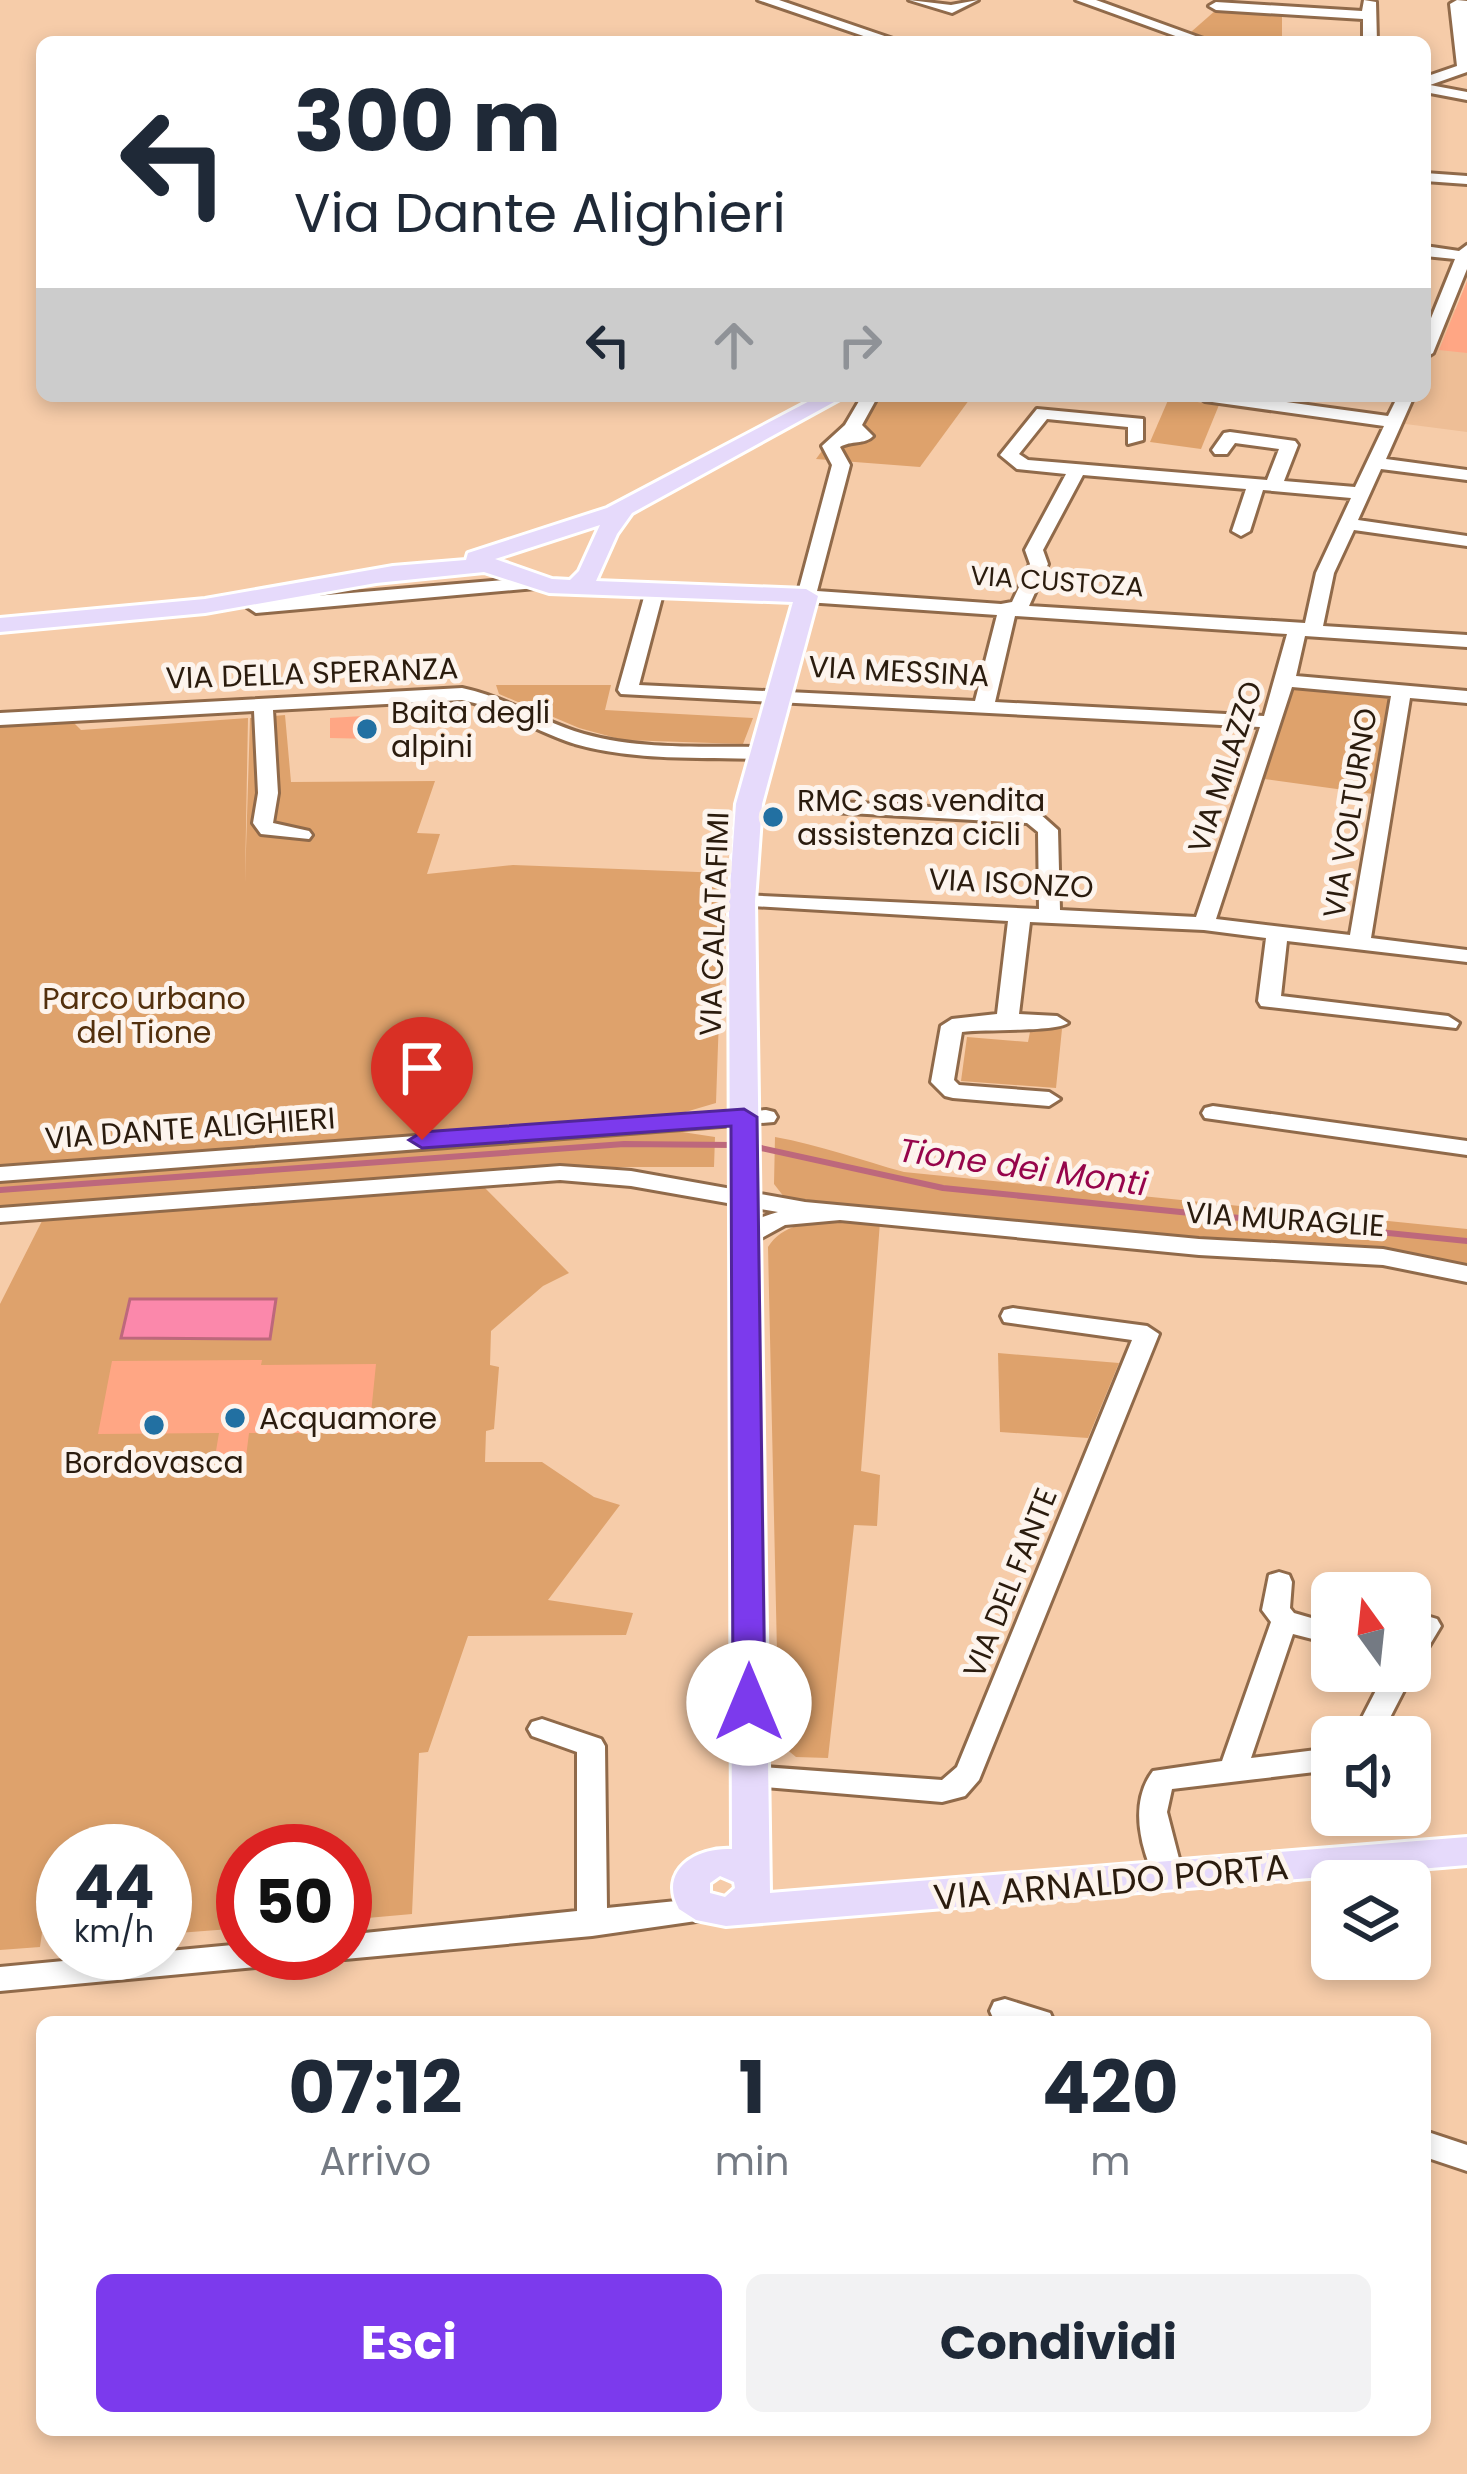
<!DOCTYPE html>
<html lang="it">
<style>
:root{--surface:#fff;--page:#f2f2f3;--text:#1f2937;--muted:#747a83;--accent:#7c3aed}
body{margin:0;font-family:Poppins,sans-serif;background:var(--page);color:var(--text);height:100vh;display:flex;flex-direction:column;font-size:45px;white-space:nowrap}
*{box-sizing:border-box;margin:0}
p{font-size:39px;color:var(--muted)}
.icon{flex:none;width:66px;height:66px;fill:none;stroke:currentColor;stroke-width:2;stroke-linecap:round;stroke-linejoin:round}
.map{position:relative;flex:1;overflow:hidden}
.panel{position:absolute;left:36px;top:2016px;width:1395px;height:420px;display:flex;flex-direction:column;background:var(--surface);border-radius:18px;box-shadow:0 6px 18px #0003}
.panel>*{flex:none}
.guide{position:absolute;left:36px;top:36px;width:1395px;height:366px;border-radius:18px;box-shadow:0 6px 18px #0003;background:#fff;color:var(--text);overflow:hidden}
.needle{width:78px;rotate:345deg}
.tools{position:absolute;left:1311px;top:1572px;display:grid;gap:24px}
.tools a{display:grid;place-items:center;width:120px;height:120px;border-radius:18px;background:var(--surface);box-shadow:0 6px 18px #0003;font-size:60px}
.speed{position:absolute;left:36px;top:1824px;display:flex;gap:24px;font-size:60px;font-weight:700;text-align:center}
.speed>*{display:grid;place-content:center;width:156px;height:156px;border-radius:50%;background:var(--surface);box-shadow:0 6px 18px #0003;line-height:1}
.speed small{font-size:30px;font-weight:400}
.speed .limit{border:18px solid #d22;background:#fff;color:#111}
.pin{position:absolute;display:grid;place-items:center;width:102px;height:102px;color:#fff;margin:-123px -51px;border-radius:50% 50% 50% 0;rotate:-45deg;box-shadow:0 0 12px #0007}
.pin .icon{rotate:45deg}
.me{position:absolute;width:132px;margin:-66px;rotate:0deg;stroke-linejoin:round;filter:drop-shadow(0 0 9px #0008)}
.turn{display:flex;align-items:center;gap:42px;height:252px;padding:0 60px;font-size:54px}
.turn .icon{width:156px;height:156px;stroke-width:2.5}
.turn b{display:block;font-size:84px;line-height:102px}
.lanes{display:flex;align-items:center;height:114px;padding:0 60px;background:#0003;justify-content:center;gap:60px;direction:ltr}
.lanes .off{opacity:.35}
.eta{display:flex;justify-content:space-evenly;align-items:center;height:204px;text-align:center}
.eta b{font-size:72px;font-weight:700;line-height:84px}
.button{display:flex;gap:24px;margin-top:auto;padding:24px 60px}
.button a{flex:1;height:138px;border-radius:18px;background:var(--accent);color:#fff;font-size:48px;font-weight:700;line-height:138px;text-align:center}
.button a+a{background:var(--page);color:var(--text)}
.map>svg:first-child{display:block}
.built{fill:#eebe96}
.green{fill:#dea26c}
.water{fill:#fb88ab;stroke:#bd687c;stroke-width:3}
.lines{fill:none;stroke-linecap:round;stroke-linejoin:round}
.stream{stroke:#bd687c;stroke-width:6}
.building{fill:#ffa684}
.minor-casing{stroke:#906a4a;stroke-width:6}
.major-casing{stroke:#fff;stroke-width:6}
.minor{fill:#fff;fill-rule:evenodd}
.major{fill:#e6dafb;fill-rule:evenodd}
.route{fill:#7c3aed;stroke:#51269a;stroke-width:3}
.poi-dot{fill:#2270a2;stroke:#fdf4ed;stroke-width:4.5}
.labels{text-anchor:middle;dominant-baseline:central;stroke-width:10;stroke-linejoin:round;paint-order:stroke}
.far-street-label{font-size:27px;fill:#2b1c0e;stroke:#fdf4ed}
.street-label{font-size:30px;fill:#2b1c0e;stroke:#fdf4ed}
.poi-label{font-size:30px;fill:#2b1c0e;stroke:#fdf4ed;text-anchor:start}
.park-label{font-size:30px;fill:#53300d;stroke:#fdf4ed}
.water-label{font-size:33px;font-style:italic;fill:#96054b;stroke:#fdf4ed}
.near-street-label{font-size:36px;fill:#2b1c0e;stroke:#fdf4ed}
</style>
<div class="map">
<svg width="1467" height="2474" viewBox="0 0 1467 2474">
<rect width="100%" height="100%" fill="#f6cca9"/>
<!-- built -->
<polygon class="built" points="1452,309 1467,310 1467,432 1398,423 1411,396 1425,396 1425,366"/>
<!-- green -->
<g class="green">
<polygon points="1216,10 1282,12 1282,41 1221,42 1191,32"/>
<polygon points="862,396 972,396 920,467 816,459"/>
<polygon points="1169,398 1219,405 1201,449 1150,442"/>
<polygon points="496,685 611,685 605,710 753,718 743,744 623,740 579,728 499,694"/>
<polygon points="1294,688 1390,695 1373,794 1264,779"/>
<polygon points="285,715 291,782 435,781 417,833 440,834 427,874 513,865 724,873 716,1103 665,1118 0,1171 0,726 73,722 81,730 248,718 245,882 250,718"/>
<polygon points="1031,1027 1062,1029 1056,1088 961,1081 967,1037 1028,1042"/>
<polygon points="669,1130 715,1137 714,1167 569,1167 0,1210 0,1182"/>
<path d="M775,1137C820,1145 860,1160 904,1172L1467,1229V1266L1280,1244L788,1202L774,1184Z"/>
<polygon points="481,1184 569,1273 543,1286 491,1331 490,1365 499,1367 494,1429 486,1431 485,1462 542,1462 594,1497 620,1505 548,1600 633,1613 626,1635 468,1636 428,1752 419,1753 412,1914 345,1920 345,1851 243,1851 243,1928 165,1934 165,1851 63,1851 63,1931 42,1933 40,1947 0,1950 0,1304 42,1221"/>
<path d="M832,1220L880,1222L861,1471L880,1475L877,1526L854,1525L828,1758L796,1757L779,1743L768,1247C783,1224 807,1223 832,1220Z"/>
<polygon points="998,1353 1119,1363 1088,1438 1000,1432"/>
</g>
<!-- water -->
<polygon class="water" points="130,1299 276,1299 270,1339 121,1338"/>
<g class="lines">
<!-- stream -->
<g class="stream">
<polyline points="752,1146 943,1188 1467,1241"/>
<polyline points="0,1190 624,1144 733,1145"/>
</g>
</g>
<!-- building -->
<g class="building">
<polygon points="1467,281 1467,353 1439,350"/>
<polygon points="363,716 363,723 373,723 374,739 330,738 330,718"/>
<polygon points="262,1360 261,1365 376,1364 369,1433 249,1433 246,1457 215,1457 219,1433 98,1434 112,1361"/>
</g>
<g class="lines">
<defs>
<g id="minor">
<polygon points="758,0 779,0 902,42 881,42"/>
<polygon points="909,0 951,5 978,0 952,13"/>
<polygon points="1076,0 1096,0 1212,42 1192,42"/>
<polygon points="1364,0 1376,2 1377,42 1363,42 1363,19 1216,10 1209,6 1216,2 1362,11"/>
<polygon points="1457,0 1467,1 1467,72 1430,85 1467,92 1467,100 1425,92 1425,77 1457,66 1450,4"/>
<polygon points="1425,173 1467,176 1467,184 1425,181"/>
<polygon points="1467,245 1467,269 1433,353 1425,358 1425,333 1455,259 1425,256 1425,246 1459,251"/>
<path d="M862,396H878L862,425L873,436C865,445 851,440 840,447L850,465L817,591L1001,604L1012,602L1030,564L1025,550L1066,474L1017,469L1000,455L1037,409L1143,419V440L1128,444V427L1047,419L1019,454L1028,460L1267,480L1279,449L1235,443L1227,454H1215L1212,450L1224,433L1230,432L1295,441L1298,445L1284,481L1355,487L1384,426L1205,401L1197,396H1242L1388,416L1398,396H1414L1386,459L1467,470V480L1381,469L1358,520L1467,536V546L1354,530L1334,573L1323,626L1467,635V647L1305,636L1296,676L1467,691V703L1410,698L1371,938L1467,950V962L1287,941L1281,996L1448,1016L1459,1023L1456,1028L1261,1006L1258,1001L1266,938L1204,930L1030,922L1019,1014L1057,1016L1068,1023C1057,1032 984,1029 962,1032L954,1080L959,1085L1049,1092L1060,1099L1049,1106L953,1098L945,1096L931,1082L941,1026L952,1019L997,1014L1008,921L735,905L731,901L735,897L742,895L1039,909L1038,832L1027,823L814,811L811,807L821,801L1039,813L1058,830L1060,910L1196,917L1260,727L621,694L618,690L646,590L655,584L664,590L639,685L975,701L997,615L806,602L797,596L832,465L822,446L845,425ZM1083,475L1246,489L1232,531L1241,536L1250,531L1263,490L1351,498L1316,573L1305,623L1029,606L1048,564L1043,550ZM1015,616L1287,634L1264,716L995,702ZM1292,687L1391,696L1350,935L1216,919Z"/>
<polygon points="541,577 547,579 547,587 256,613 247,607 256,601"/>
<path d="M462,688C506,697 542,722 584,734C641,750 703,746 761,747L771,753L761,759C699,757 635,761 575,744C536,732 502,708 462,700L273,710L278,793L273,823L309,831L312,835L309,839L261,834L253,823L258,793L254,711L0,725V713Z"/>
<polygon points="1213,1106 1467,1141 1467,1155 1205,1118 1202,1113 1205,1108"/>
<polygon points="766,1110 774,1112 777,1117 774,1122 0,1181 0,1167"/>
<path d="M560,1166L631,1171L805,1202L1199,1239L1383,1249L1467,1266V1282L1383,1265L1199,1255L840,1220L785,1225L745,1247L737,1244L733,1239C744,1224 760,1217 778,1212L631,1186L560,1180L0,1222V1208Z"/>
<polygon points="1013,1308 1147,1326 1159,1334 979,1780 965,1796 942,1802 740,1785 736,1777 740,1769 750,1766 942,1780 957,1767 1132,1340 1004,1322 1001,1316 1004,1310"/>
<path d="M1279,1572L1289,1575L1292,1582L1290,1608L1294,1613L1332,1624V1644L1293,1634L1251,1758L1332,1748V1770L1172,1789L1167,1812L1184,1878L1179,1886L1169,1889L1159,1886C1141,1852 1128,1804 1153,1771L1222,1761L1271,1622L1262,1610L1269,1575Z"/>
<polygon points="1427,1616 1437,1619 1441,1626 1420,1661 1410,1664 1410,1631 1417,1619"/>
<polygon points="1410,1664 1414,1671 1380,1737 1352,1737 1386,1671 1410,1671"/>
<polygon points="542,1719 601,1739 605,1746 607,1908 706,1898 717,1902 721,1910 717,1918 592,1936 345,1959 334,1955 345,1953 345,1935 577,1911 577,1752 532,1736 528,1729 532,1722"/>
<polygon points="243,1944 243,1953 292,1953 288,1961 277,1965 0,1991 0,1967"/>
<polygon points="1005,1999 1050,2013 1054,2022 994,2020 990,2011 994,2002"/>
<polygon points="1425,2131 1467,2145 1467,2171 1425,2157"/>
</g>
<path id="major" d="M819,396H845L632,513L617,534L596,581L806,589L818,596L762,804L755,901L770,1893L1467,1837V1865L726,1926L696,1920L679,1909C658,1870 696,1847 732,1849L729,901L736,804L793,602L549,593L484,572L376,583L205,613L0,632V618L205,599L393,566L466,560L468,553L607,508ZM600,525L579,571L570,580L552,579L495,559ZM720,1876L734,1882L735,1888L725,1897L710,1893V1883Z"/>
</defs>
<!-- minor casing -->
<use href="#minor" class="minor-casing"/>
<!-- major casing -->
<use href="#major" class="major-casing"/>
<!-- minor -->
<use href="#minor" class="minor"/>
<!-- major -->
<use href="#major" class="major"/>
</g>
<!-- route -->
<polygon class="route" points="744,1109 757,1117 765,1703 761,1711 738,1711 733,1703 731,1126 422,1148 409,1140 422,1132"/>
<!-- markers -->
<g class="poi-dot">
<circle cx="367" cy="729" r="12"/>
<circle cx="773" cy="817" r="12"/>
<circle cx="235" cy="1418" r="12"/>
<circle cx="154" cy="1425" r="12"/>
</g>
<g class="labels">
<!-- far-street labels -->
<g class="far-street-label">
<text transform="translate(1057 581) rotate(4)">VIA CUSTOZA</text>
</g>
<!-- street labels -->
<g class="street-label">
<text transform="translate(899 671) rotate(3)">VIA MESSINA</text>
<text transform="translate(312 673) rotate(-2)">VIA DELLA SPERANZA</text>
<text transform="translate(1225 767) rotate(-72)">VIA MILAZZO</text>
<text transform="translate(1350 813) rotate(-81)">VIA VOLTURNO</text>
<text transform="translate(1011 883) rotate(3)">VIA ISONZO</text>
<text transform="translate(714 924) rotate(-88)">VIA CALATAFIMI</text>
<text transform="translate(190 1128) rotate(-4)">VIA DANTE ALIGHIERI</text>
<text transform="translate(1285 1219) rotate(4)">VIA MURAGLIE</text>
<text transform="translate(1010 1583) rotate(-68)">VIA DEL FANTE</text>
</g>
<!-- poi labels -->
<g class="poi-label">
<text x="391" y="712">Baita degli<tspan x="391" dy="34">alpini</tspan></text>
<text x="797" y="800">RMC sas vendita<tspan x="797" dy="34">assistenza cicli</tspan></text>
<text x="259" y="1418">Acquamore</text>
<text x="154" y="1462" text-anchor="middle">Bordovasca</text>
</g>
<!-- park labels -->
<g class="park-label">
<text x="144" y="998">Parco urbano<tspan x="144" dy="34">del Tione</tspan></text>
</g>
<!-- water labels -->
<g class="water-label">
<text transform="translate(1023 1167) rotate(8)">Tione dei Monti</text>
</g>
<!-- near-street labels -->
<g class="near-street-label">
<text transform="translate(1111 1882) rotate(-5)">VIA ARNALDO PORTA</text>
</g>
</g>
</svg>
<div class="tools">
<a><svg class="needle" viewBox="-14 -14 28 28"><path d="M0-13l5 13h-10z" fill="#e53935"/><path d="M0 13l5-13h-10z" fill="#747a83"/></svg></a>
<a><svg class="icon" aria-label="sound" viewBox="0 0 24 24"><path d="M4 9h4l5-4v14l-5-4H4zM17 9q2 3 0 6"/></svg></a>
<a><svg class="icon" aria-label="layers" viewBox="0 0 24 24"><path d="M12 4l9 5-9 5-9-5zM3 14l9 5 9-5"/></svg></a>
</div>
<div class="speed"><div>44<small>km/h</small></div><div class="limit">50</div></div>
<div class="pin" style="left:422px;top:1140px;background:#d93025"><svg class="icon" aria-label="arrive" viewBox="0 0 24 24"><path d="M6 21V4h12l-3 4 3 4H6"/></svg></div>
<svg class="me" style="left:749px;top:1703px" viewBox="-20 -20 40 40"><circle r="19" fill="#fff"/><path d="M0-13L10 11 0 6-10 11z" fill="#7c3aed"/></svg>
<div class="guide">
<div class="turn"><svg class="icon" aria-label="left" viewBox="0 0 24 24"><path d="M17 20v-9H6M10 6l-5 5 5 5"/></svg><div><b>300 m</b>Via Dante Alighieri</div></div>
<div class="lanes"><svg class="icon" aria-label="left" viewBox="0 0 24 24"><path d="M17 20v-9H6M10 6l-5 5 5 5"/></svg><svg class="icon off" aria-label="ahead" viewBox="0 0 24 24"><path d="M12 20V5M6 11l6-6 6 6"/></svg><svg class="icon off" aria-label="right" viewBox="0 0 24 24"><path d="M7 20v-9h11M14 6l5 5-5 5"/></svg></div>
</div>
<section class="panel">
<div class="eta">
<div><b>07:12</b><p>Arrivo</p></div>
<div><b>1</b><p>min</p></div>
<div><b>420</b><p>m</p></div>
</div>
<div class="button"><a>Esci</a><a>Condividi</a></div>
</section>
</div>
